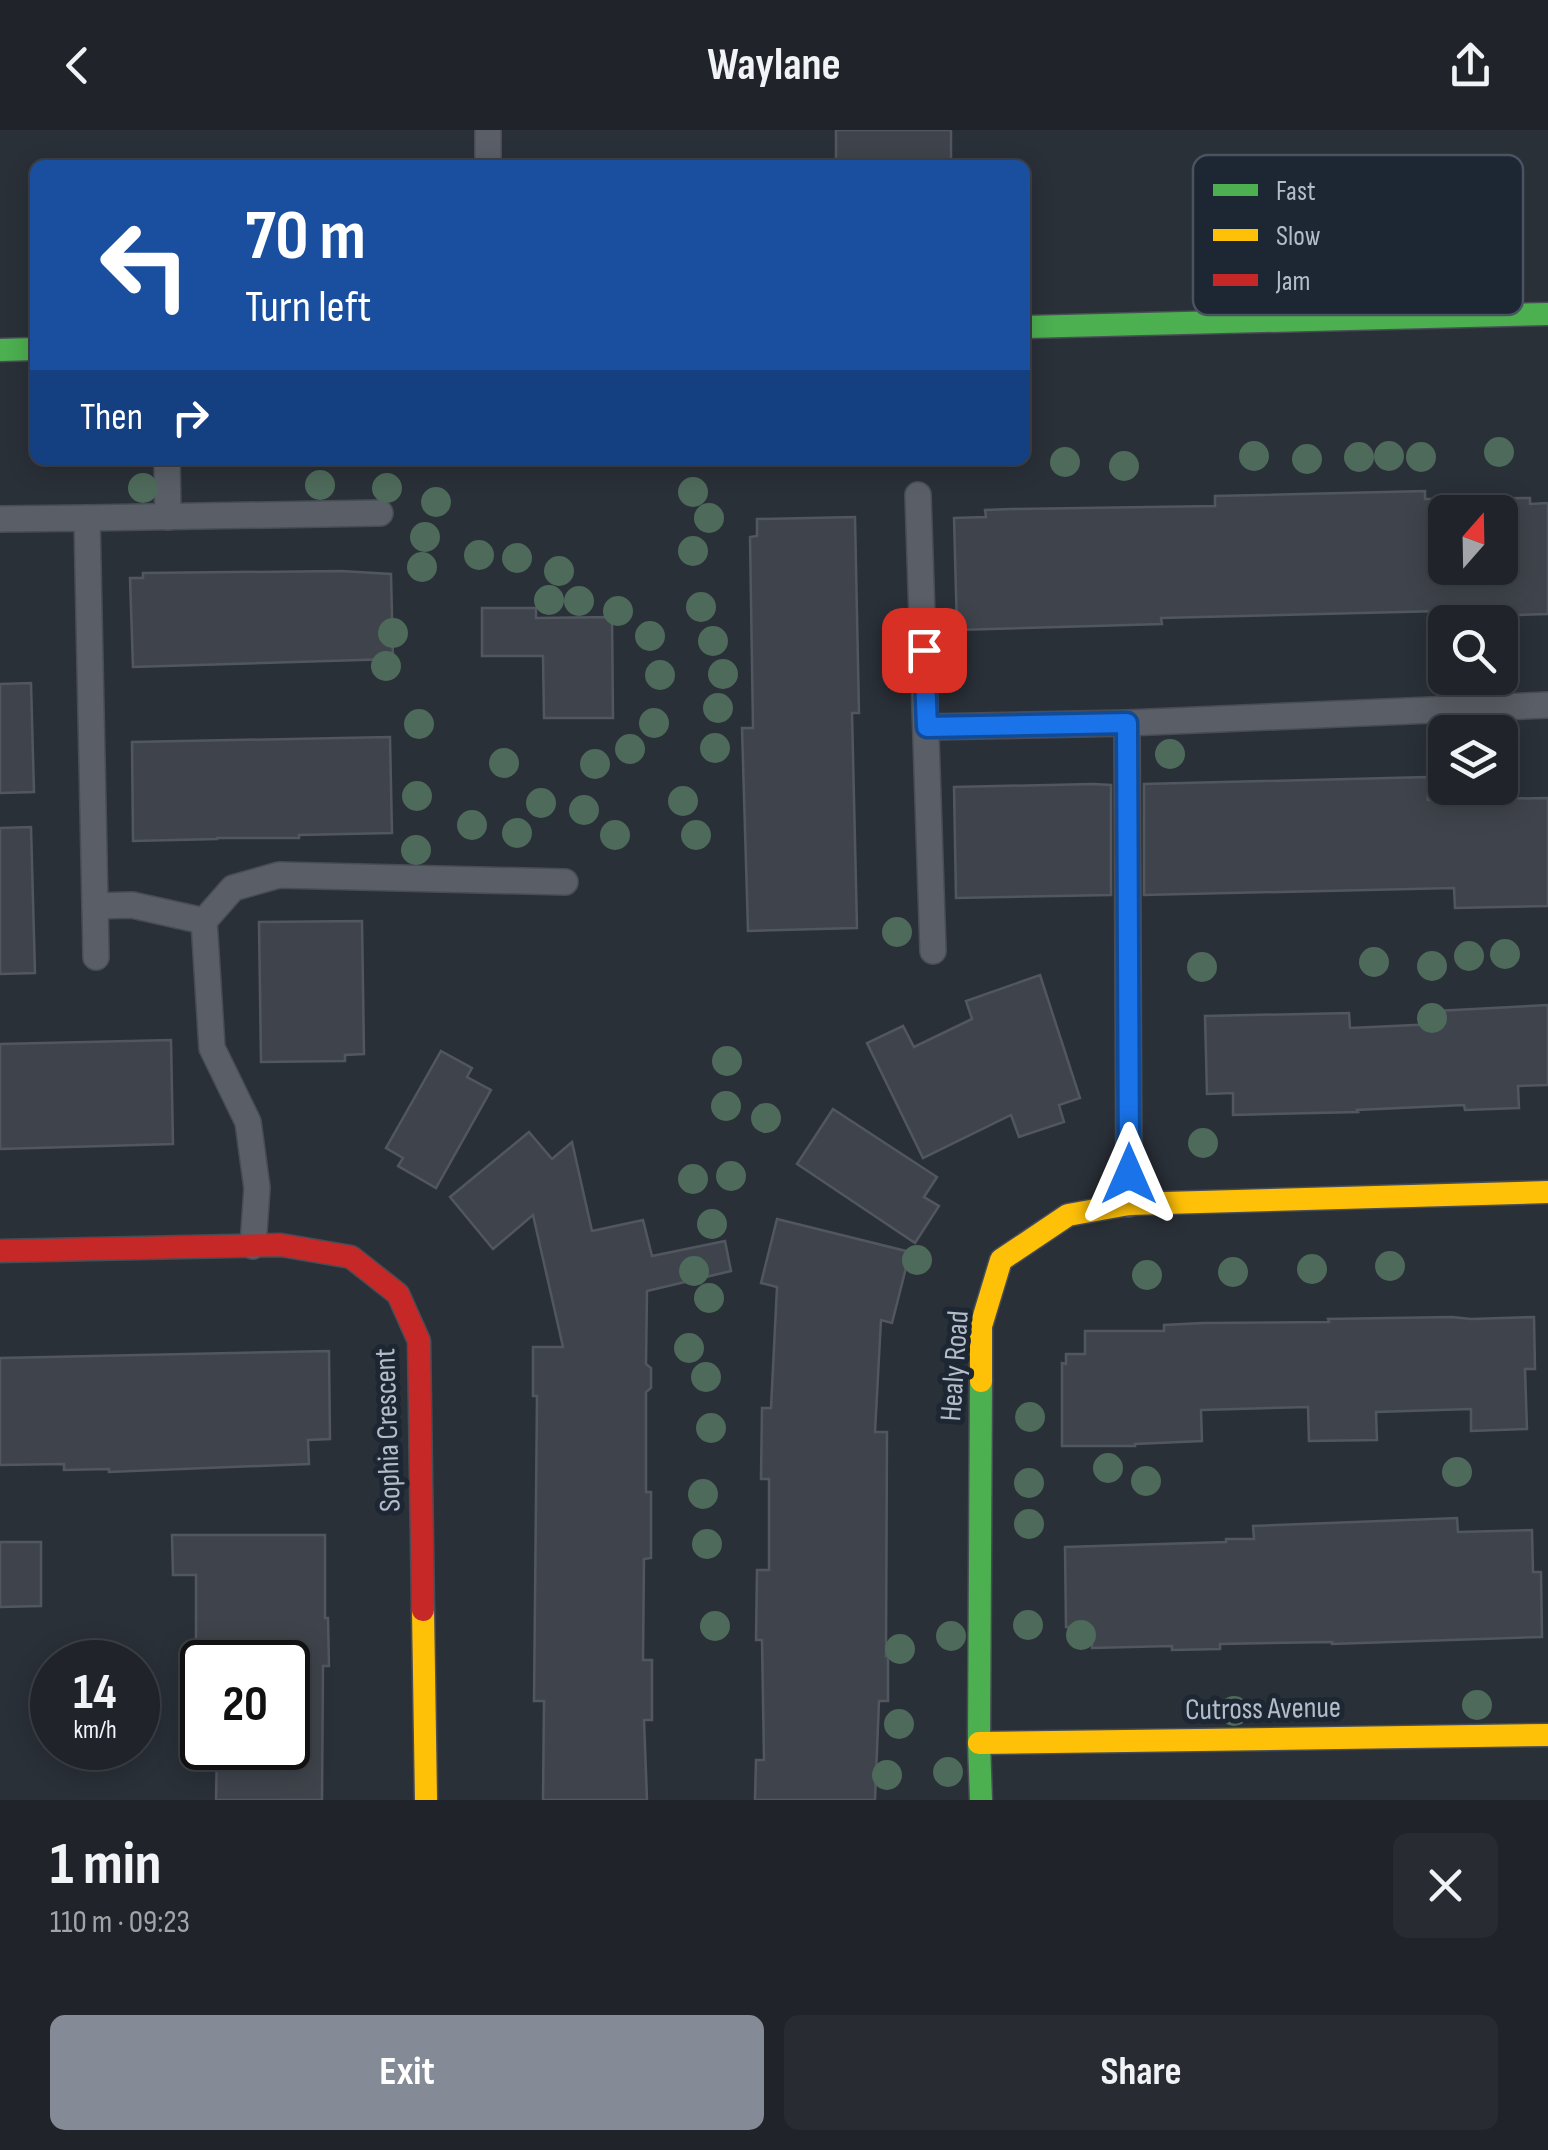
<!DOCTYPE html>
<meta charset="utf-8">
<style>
:root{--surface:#20242a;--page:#282c32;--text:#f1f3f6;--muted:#a2a4a8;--line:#3d4147;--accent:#848b96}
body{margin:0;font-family:"Sofia Sans Condensed",sans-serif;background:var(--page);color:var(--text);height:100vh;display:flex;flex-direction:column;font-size:38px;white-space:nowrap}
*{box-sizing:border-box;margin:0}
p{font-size:32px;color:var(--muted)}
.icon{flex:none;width:55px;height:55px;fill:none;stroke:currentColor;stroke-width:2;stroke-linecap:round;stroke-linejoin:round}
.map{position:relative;height:1670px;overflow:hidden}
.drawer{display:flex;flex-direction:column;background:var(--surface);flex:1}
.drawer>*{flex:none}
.hud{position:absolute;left:30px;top:30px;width:1000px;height:305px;border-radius:15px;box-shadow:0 5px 25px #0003,0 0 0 2px var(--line);background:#1a4fa0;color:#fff;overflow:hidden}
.needle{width:65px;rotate:20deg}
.fabs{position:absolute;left:1428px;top:365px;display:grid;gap:20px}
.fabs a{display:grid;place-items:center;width:90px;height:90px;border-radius:15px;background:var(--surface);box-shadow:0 5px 25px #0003,0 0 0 2px var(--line);font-size:50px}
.speed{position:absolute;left:30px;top:1510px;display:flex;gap:20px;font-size:50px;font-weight:700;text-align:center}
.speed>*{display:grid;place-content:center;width:130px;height:130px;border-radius:50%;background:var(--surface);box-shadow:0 5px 25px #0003,0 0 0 2px var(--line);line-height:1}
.speed small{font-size:25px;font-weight:400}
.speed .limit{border:5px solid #111;border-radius:15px;background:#fff;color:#111}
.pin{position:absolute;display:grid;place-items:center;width:85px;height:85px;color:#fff;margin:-42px;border-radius:20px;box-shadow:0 5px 15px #0006}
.me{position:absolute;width:110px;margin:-55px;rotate:0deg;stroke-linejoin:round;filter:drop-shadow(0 0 8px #0008)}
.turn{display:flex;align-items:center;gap:35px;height:210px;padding:0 50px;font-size:45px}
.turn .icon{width:130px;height:130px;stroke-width:2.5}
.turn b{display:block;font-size:70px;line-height:85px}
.then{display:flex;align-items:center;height:95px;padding:0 50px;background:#0003;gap:20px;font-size:38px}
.round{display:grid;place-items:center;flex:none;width:105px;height:105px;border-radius:15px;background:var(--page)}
.head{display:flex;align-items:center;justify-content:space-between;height:170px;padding:0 50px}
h1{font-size:60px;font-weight:700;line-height:75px}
.button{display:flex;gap:20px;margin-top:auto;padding:20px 50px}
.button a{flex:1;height:115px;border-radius:15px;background:var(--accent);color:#fff;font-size:40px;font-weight:700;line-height:115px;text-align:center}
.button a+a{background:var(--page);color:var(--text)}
header{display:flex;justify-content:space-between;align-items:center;height:130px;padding:0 50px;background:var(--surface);font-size:45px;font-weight:700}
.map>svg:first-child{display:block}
.building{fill:#3f444c;stroke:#52575f;stroke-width:2.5;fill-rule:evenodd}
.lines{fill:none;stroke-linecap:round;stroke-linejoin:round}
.lane-casing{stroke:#484c55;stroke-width:28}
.fast-casing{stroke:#484c55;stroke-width:25}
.slow-casing{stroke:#484c55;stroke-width:25}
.jam-casing{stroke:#484c55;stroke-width:25}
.lane{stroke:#5a5e66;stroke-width:25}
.fast{stroke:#4caf50;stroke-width:22}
.slow{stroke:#ffc107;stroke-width:22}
.jam{stroke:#c62828;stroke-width:22}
.tree{fill:#4e6a5a}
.route-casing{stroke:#114b97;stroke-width:25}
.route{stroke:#1a73e8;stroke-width:18}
.labels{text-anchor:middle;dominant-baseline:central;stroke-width:10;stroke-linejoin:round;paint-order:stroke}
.street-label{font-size:30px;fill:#b4bcc9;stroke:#1d2633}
.key{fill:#1d2633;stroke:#4a5360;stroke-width:2.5}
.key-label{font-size:28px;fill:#b4bcc9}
</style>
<header><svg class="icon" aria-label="back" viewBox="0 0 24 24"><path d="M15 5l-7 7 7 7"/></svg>Waylane<svg class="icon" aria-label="share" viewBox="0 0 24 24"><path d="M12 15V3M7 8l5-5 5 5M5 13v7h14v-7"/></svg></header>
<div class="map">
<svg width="1548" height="1670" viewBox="0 0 1548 1670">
<rect width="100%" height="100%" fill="#2a3038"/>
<!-- building -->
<g class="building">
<rect x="836" y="0" width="115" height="35"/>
<path d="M1425,361V369L1530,368V374L1548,373V484L1481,486V480L1161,488L1162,494L957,500L954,388L986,387L985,380L1012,379L1215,376V366ZM1445,382H1500V438H1445Z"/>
<polygon points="855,387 859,583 852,583 857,798 748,801 742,598 753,598 750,407 757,406 757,389"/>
<polygon points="341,441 391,444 393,529 133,537 130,448 143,448 143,443"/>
<polygon points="482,478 536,478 536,488 612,487 613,588 544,588 543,526 482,526"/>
<polygon points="31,553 34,662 0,663 0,554"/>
<polygon points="390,607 392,703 299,705 299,708 217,708 217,709 133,711 132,612"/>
<polygon points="1427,647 1428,670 1548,668 1548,776 1455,778 1454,758 1144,765 1144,654"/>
<polygon points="1093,654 1111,655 1111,765 956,768 954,657"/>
<polygon points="31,697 35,843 0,844 0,698"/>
<polygon points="362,791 364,924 345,925 345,931 261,932 259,792"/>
<polygon points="1040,845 1080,968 1059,975 1064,992 1019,1007 1011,985 923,1028 867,913 903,896 914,917 972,889 966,871"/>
<polygon points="1548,875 1548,955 1518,956 1519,978 1465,980 1464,975 1357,980 1358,982 1233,985 1233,963 1207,964 1205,886 1349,883 1350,898 1436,894 1436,881"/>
<polygon points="171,910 173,1014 0,1019 0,914"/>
<polygon points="441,921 472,938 467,947 491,960 436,1058 398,1036 403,1028 386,1018"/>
<polygon points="833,979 937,1047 924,1067 939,1076 915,1113 797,1034"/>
<polygon points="529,1002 552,1029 572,1012 592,1101 643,1090 652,1126 725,1111 731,1141 647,1161 646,1234 651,1238 651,1258 646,1262 646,1362 651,1362 651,1428 644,1429 643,1530 652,1530 652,1590 644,1590 647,1670 543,1670 544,1571 534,1571 537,1266 533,1266 533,1217 563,1217 533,1085 493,1119 450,1067"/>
<polygon points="777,1089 910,1122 892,1193 881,1190 875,1302 887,1302 886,1526 888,1526 888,1571 879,1571 875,1670 755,1670 756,1630 764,1630 762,1510 756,1510 757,1440 769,1440 769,1349 761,1349 762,1278 771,1278 777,1157 761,1153"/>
<polygon points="1452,1187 1471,1189 1534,1187 1535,1239 1525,1239 1527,1299 1471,1301 1471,1279 1376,1282 1377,1310 1309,1311 1308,1277 1201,1280 1202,1311 1135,1314 1135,1316 1062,1316 1062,1233 1066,1234 1066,1224 1085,1224 1085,1201 1164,1201 1164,1195 1203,1193 1329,1192 1328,1189"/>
<polygon points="329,1221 330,1309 308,1310 309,1334 109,1342 109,1339 64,1340 64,1334 0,1335 0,1228"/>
<polygon points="1457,1388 1458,1402 1532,1400 1533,1442 1541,1442 1542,1507 1332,1514 1332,1512 1220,1514 1220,1519 1172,1520 1172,1516 1092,1518 1092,1497 1066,1497 1065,1417 1226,1412 1226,1409 1254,1409 1253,1396"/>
<polygon points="172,1405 325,1405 325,1488 328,1488 329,1536 323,1536 322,1670 216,1670 217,1618 288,1618 288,1532 196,1532 196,1445 173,1445"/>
<polygon points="0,1412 41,1412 41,1476 0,1477"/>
</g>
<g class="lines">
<defs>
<g id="lane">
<polyline points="488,0 488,35"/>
<polyline points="167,330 168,387"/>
<polyline points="918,365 933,821"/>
<polyline points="87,388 380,383"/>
<polyline points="0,389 87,388 95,776 132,775 204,791"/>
<polyline points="927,597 1127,593"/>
<polyline points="95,776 96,827"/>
<polyline points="1129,1074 1127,593 1548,575"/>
<polyline points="253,1116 257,1058 248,992 212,918 204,791 233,758 279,745 565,752"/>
</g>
<g id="fast">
<polyline points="1025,197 1548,184"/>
<polyline points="0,220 35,219"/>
<polyline points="981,1251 979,1613 981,1670"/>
</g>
<g id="slow">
<polyline points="981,1251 981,1196 1001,1130 1068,1085 1129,1074 1548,1062"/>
<polyline points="423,1480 426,1670"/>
<polyline points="979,1613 1548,1605"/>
</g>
<polyline id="jam" points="0,1121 281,1115 351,1127 398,1164 419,1211 423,1480"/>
</defs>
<!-- lane casing -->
<use href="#lane" class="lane-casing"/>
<!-- fast casing -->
<use href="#fast" class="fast-casing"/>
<!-- slow casing -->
<use href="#slow" class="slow-casing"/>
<!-- jam casing -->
<use href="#jam" class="jam-casing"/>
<!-- lane -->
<use href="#lane" class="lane"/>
<!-- fast -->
<use href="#fast" class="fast"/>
<!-- slow -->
<use href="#slow" class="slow"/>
<!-- jam -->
<use href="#jam" class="jam"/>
</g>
<!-- trees -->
<g class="tree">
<circle cx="1499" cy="322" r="15"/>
<circle cx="1254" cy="326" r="15"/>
<circle cx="1389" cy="326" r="15"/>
<circle cx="1359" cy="327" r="15"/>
<circle cx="1421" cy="327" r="15"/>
<circle cx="1307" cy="329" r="15"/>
<circle cx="1065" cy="332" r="15"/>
<circle cx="1124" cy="336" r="15"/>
<circle cx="320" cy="355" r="15"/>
<circle cx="143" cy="358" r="15"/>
<circle cx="387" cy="358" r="15"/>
<circle cx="693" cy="362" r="15"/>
<circle cx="436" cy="372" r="15"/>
<circle cx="709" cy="388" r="15"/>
<circle cx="425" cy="407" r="15"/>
<circle cx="693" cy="421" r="15"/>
<circle cx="479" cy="425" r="15"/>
<circle cx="517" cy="428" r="15"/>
<circle cx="422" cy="437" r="15"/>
<circle cx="559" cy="441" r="15"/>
<circle cx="549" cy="470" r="15"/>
<circle cx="579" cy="471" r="15"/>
<circle cx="701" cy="477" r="15"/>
<circle cx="618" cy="481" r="15"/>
<circle cx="393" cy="503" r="15"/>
<circle cx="650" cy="506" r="15"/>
<circle cx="713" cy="511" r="15"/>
<circle cx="386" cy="536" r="15"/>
<circle cx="723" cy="544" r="15"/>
<circle cx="660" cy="545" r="15"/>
<circle cx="718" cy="578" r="15"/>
<circle cx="654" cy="593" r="15"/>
<circle cx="419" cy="594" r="15"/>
<circle cx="715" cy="618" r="15"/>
<circle cx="630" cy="619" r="15"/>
<circle cx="1170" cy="624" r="15"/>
<circle cx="504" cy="633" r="15"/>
<circle cx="595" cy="634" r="15"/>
<circle cx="417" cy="666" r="15"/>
<circle cx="683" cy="671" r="15"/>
<circle cx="541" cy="673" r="15"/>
<circle cx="584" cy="680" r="15"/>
<circle cx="472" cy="695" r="15"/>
<circle cx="517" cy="703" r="15"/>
<circle cx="615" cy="705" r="15"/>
<circle cx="696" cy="705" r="15"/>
<circle cx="416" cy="720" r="15"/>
<circle cx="897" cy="802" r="15"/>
<circle cx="1505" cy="824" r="15"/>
<circle cx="1469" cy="826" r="15"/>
<circle cx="1374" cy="832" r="15"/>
<circle cx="1432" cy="836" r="15"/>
<circle cx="1202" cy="837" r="15"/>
<circle cx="1432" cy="888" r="15"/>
<circle cx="727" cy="931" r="15"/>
<circle cx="726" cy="976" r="15"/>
<circle cx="766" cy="988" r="15"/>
<circle cx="1203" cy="1013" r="15"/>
<circle cx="731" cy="1046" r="15"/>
<circle cx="693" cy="1049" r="15"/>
<circle cx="712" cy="1094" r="15"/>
<circle cx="917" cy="1130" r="15"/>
<circle cx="1390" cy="1136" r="15"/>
<circle cx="1312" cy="1139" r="15"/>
<circle cx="694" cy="1141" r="15"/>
<circle cx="1233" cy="1142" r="15"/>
<circle cx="1147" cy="1145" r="15"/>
<circle cx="709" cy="1168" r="15"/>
<circle cx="689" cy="1218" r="15"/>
<circle cx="706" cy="1247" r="15"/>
<circle cx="1030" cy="1287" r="15"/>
<circle cx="711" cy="1298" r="15"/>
<circle cx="1108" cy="1338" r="15"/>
<circle cx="1457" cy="1342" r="15"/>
<circle cx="1146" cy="1351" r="15"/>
<circle cx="1029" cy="1353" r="15"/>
<circle cx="703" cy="1364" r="15"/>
<circle cx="1029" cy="1394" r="15"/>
<circle cx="707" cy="1414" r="15"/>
<circle cx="1028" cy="1495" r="15"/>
<circle cx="715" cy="1496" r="15"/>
<circle cx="1081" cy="1505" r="15"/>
<circle cx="951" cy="1506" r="15"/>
<circle cx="900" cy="1519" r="15"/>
<circle cx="1477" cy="1575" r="15"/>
<circle cx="1234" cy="1581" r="15"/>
<circle cx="899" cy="1594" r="15"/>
<circle cx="948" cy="1642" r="15"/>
<circle cx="887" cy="1645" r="15"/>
</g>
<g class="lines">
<defs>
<polyline id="route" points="924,520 927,597 1127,593 1129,1044"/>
</defs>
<!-- route casing -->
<use href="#route" class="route-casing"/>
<!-- route -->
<use href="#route" class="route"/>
</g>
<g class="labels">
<!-- street labels -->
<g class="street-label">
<text transform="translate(955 1236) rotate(-86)">Healy Road</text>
<text transform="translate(388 1300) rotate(-92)">Sophia Crescent</text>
<text transform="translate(1263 1579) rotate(-1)">Cutross Avenue</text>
</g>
</g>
<!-- legend -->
<rect x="1193" y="25" width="330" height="160" rx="15" class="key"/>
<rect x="1213" y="54" width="45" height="12" fill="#4caf50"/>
<rect x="1213" y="99" width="45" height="12" fill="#ffc107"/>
<rect x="1213" y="144" width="45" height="12" fill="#c62828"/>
<g class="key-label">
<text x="1276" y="70">Fast</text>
<text x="1276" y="115">Slow</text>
<text x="1276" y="160">Jam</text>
</g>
</svg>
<div class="fabs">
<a><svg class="needle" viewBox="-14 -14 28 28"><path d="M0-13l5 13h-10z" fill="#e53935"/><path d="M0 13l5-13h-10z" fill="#a2a4a8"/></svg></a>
<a><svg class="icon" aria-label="search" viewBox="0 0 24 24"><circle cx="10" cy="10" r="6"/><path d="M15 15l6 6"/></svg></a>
<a><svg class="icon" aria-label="layers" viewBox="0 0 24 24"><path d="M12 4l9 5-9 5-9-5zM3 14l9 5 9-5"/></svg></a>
</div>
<div class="speed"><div>14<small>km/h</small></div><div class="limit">20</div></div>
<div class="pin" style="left:924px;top:520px;background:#d93025"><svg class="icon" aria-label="arrive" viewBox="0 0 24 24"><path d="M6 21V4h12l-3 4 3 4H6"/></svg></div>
<svg class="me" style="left:1129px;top:1044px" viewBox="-20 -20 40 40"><path d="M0-17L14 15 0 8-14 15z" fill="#1a73e8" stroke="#fff" stroke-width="4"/></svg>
<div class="hud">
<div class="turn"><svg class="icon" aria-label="left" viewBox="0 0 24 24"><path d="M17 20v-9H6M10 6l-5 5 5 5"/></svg><div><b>70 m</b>Turn left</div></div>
<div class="then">Then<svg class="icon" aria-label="right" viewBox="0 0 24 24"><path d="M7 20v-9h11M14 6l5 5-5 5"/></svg></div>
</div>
</div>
<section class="drawer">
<div class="head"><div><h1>1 min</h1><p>110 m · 09:23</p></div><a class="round"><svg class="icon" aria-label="close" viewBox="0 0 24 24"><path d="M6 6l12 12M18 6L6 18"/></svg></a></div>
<div class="button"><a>Exit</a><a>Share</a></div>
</section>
